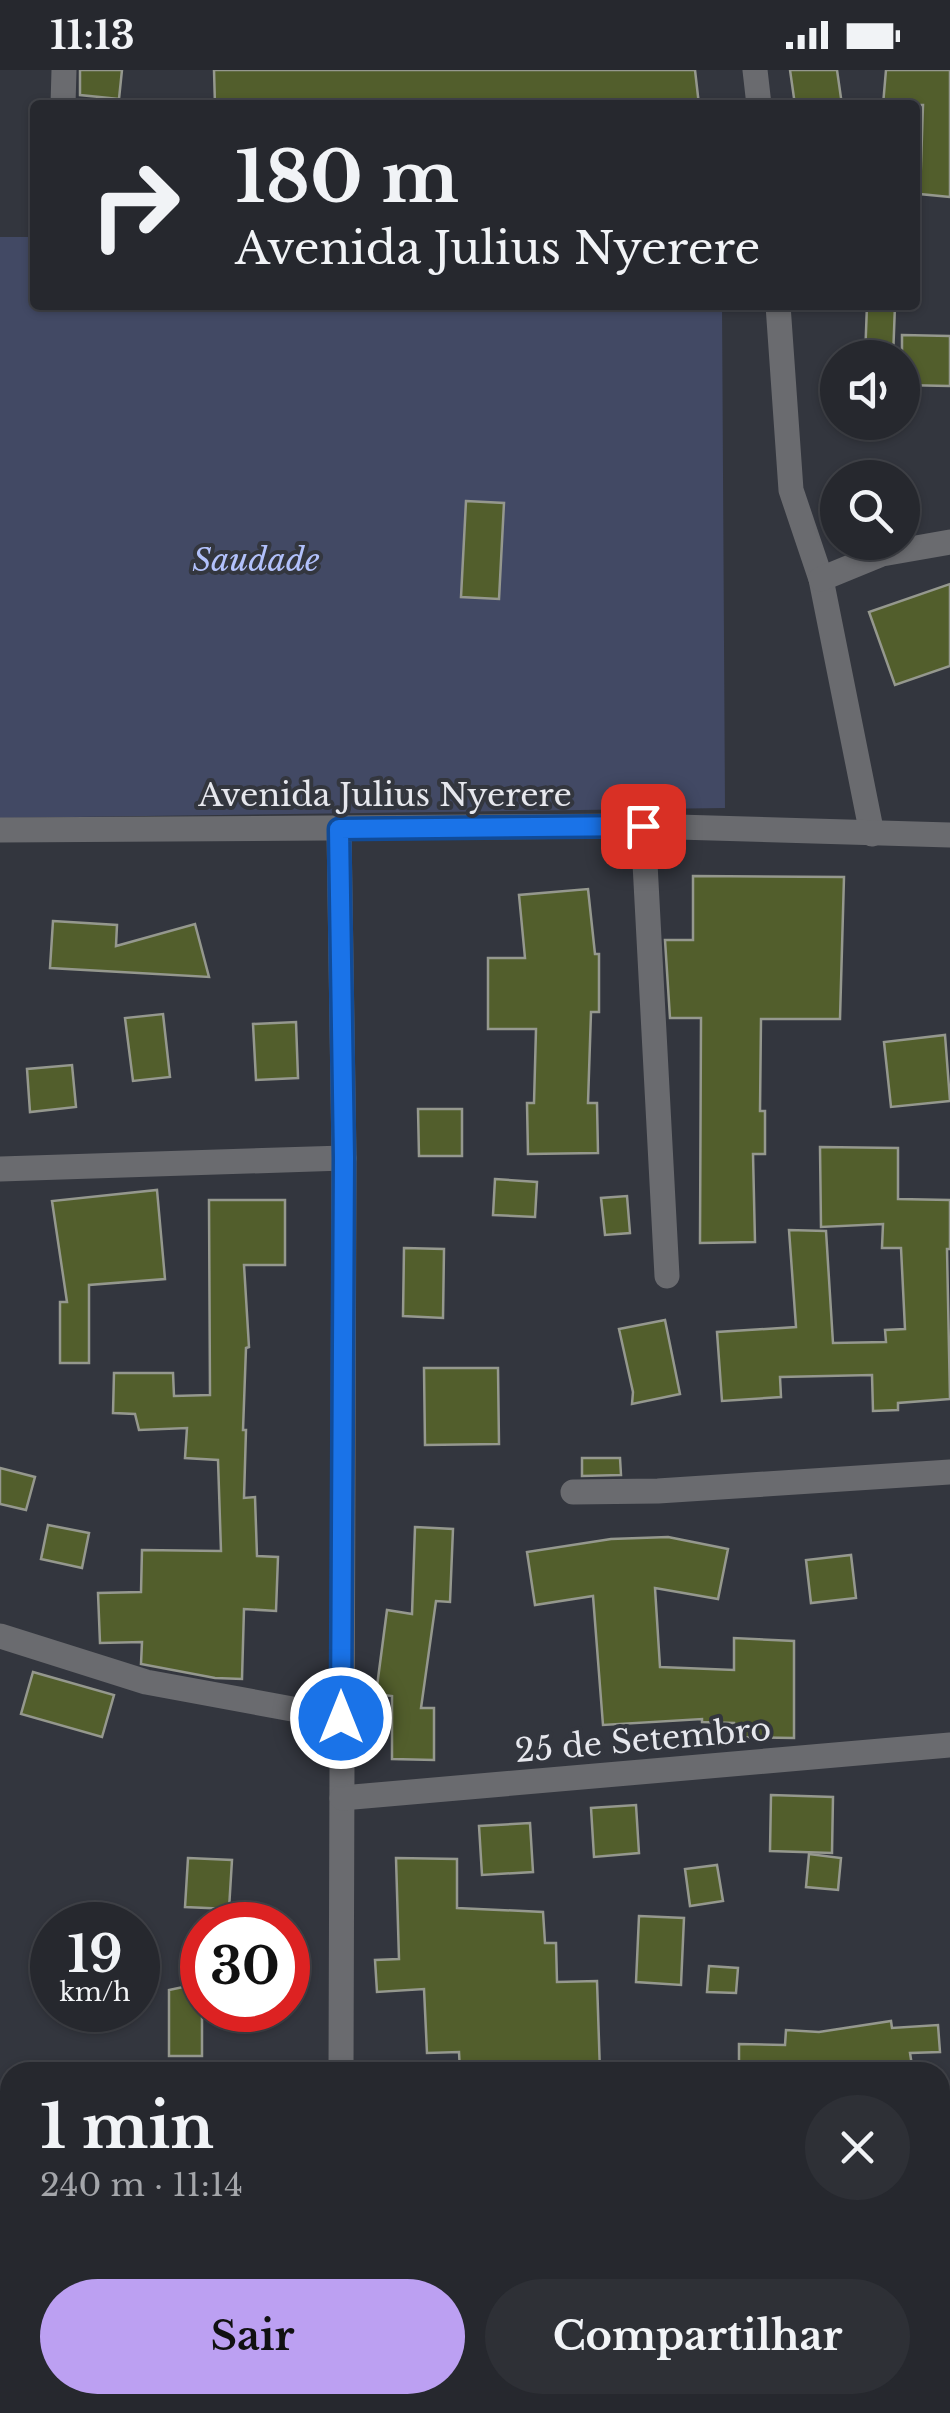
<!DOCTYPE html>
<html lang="pt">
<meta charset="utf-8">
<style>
:root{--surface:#26282e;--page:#2e3036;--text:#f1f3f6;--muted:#a4a6aa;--line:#42444a;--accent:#bca0f2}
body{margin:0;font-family:"Libre Baskerville",serif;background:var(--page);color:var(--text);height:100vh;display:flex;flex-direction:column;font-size:38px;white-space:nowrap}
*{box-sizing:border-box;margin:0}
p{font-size:32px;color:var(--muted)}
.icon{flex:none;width:55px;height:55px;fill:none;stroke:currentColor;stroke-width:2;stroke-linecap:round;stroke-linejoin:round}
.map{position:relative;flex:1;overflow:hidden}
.sheet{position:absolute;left:0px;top:1992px;width:950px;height:352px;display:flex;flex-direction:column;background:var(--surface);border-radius:30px 30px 0 0;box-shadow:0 2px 8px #0004,0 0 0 2px var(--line)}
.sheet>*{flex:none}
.guide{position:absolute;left:30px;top:30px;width:890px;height:210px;border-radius:10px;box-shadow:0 2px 8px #0004,0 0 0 2px var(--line);background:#26282e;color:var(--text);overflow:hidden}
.buttons{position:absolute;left:820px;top:270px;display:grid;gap:20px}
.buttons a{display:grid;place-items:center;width:100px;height:100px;border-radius:50%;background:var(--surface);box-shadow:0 2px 8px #0004,0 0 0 2px var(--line);font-size:50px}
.speed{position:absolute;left:30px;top:1832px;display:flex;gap:20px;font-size:50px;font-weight:700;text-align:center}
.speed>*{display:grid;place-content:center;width:130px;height:130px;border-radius:50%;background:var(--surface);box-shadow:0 2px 8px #0004,0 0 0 2px var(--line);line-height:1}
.speed small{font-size:25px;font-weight:400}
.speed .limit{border:15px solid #d22;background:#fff;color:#111}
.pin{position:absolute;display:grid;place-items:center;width:85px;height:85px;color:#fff;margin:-42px;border-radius:20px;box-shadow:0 5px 15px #0006}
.me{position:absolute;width:110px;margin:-55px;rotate:0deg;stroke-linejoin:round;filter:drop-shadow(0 0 8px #0008)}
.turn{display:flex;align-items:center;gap:35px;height:210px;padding:0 40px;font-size:45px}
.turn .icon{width:130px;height:130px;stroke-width:2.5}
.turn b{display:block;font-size:70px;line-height:85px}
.round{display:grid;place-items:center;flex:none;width:105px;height:105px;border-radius:52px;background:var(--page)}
.headline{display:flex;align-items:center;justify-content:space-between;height:170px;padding:0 40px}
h1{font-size:60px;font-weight:700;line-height:75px}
.action{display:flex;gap:20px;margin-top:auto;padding:20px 40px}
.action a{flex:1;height:115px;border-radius:60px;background:var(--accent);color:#111;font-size:40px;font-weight:700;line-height:115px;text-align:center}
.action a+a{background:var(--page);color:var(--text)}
.status{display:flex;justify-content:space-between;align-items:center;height:70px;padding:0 50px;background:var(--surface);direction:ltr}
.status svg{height:28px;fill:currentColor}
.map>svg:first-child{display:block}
.green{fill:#424964}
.building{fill:#525e2c;stroke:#95988e;stroke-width:2.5}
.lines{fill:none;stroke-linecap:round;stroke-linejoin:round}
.minor{stroke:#6a6b6f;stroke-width:25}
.route-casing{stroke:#114b97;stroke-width:25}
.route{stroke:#1a73e8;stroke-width:18}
.labels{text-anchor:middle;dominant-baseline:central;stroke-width:8;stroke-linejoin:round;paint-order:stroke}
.park-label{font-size:32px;font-style:italic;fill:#b2c1fb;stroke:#33363e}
.street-label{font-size:32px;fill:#e6e7ed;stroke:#33363e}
</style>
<div class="status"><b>11:13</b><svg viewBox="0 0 49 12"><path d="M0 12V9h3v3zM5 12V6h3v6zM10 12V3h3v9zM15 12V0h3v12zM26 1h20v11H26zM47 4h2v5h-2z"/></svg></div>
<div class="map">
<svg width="950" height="2343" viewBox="0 0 950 2343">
<rect width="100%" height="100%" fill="#33363e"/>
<!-- green -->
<polygon class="green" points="0,167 35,167 35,235 722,235 725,738 0,748"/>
<!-- building -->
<g class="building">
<polygon points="80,0 122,0 119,29 80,25"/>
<polygon points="214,0 695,0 699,35 215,35"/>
<polygon points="790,0 837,0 842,35 795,35"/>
<polygon points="886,0 950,0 950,127 920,124 923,35 883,35"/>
<polygon points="867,235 895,235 893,288 865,288"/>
<polygon points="902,265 950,266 950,316 902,315"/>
<polygon points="466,431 504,433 499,529 461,527"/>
<polygon points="950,514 950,596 895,615 869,542"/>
<polygon points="693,806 844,807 840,949 761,949 760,1041 765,1041 765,1084 753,1084 755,1172 700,1173 701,948 670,948 665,870 693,870"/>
<polygon points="588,819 595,884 599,884 599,942 591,942 588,1033 597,1033 598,1083 528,1084 527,1033 534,1033 536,959 488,959 488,888 525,888 519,825"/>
<polygon points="53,851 117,855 116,876 195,854 209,907 50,898"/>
<polygon points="163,944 170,1007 133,1011 125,948"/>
<polygon points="296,952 298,1008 256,1010 253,954"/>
<polygon points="945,965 950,1031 891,1037 884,972"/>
<polygon points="72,995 76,1037 30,1042 27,999"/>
<polygon points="418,1039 462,1039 462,1086 419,1086"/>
<polygon points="820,1077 898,1078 898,1129 950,1130 950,1179 947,1179 950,1329 898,1333 898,1340 873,1341 872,1305 780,1307 781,1327 722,1331 717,1262 796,1257 789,1160 826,1161 833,1273 886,1272 885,1260 905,1259 901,1178 882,1178 883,1154 821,1157"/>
<polygon points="495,1109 537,1112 535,1147 493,1145"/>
<polygon points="157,1120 165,1209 89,1215 89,1293 60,1293 60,1232 67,1232 52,1131"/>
<polygon points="627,1126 630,1163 605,1165 601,1128"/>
<polygon points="209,1130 285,1130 285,1195 244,1195 249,1277 246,1278 243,1360 246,1360 244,1428 255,1427 257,1486 278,1487 276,1541 244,1539 242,1609 215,1608 141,1594 142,1572 100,1573 98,1523 141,1522 142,1480 221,1481 218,1390 185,1388 187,1358 139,1360 135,1344 113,1343 114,1303 173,1303 174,1326 210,1325"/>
<polygon points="404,1178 444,1179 443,1248 403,1246"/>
<polygon points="665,1250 680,1324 632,1334 633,1322 619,1259"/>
<polygon points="424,1298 498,1298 499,1374 425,1375"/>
<polygon points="582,1388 620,1388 621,1405 582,1406"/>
<polygon points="0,1398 35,1407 26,1440 0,1434"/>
<polygon points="48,1455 89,1463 82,1498 41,1489"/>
<polygon points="415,1457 453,1459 450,1532 436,1531 421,1638 434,1638 434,1690 392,1689 392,1626 376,1624 387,1540 412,1544"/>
<polygon points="668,1467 728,1479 718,1529 655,1518 660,1597 734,1600 734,1568 794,1571 794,1668 734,1667 734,1653 702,1652 702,1649 603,1655 593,1526 535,1535 527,1482 611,1469"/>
<polygon points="851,1485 856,1528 811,1533 806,1490"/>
<polygon points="33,1602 114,1625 102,1667 21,1644"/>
<polygon points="771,1725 833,1727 832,1783 770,1781"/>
<polygon points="636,1735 639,1783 594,1787 591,1738"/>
<polygon points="530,1753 533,1802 482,1805 479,1756"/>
<polygon points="809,1784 841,1788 838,1820 806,1817"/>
<polygon points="188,1788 232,1790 229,1839 185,1837"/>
<polygon points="396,1788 457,1789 457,1838 543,1842 545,1873 556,1873 557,1912 597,1911 600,2002 460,2002 459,1982 427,1983 424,1919 377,1922 375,1890 399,1889"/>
<polygon points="717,1795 723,1831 690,1836 685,1799"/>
<polygon points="639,1846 684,1848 681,1915 636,1912"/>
<polygon points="709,1896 738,1898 736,1923 707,1922"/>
<polygon points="202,1913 202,1986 169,1986 169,1920"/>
<polygon points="891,1951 892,1958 938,1955 940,1982 910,1983 913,2002 739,2002 739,1974 785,1975 786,1960 819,1962"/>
</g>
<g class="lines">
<!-- minor -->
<g class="minor">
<polyline points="755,0 759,35"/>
<polyline points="63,35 64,0"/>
<polyline points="778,235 791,420 821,509 872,764"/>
<polyline points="821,509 882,484 950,472"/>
<polyline points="643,756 667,1206"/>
<polyline points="339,759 344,1088 341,2002"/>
<polyline points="0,760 643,756 950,765"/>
<polyline points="0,1099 344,1088"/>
<polyline points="573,1422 658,1421 950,1402"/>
<polyline points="0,1566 146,1612 341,1648"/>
<polyline points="342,1728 950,1675"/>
<polyline points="940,2239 950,2239"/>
<polyline points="340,2335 340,2343"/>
</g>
</g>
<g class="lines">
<defs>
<polyline id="route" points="341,1648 344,1088 339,759 643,756"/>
</defs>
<!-- route casing -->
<use href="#route" class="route-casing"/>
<!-- route -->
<use href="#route" class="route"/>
</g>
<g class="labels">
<!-- park labels -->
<g class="park-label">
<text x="256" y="490">Saudade</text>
</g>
<!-- street labels -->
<g class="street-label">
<text x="385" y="725">Avenida Julius Nyerere</text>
<text transform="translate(643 1670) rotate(-5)">25 de Setembro</text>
</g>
</g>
</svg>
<div class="buttons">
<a><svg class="icon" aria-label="sound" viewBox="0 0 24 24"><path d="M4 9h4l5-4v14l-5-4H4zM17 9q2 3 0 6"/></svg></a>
<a><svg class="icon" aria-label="search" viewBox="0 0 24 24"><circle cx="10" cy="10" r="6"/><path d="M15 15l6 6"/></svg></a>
</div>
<div class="speed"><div>19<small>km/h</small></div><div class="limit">30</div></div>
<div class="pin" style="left:643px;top:756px;background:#d93025"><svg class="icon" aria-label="arrive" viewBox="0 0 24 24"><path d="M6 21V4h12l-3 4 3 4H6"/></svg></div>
<svg class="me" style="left:341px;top:1648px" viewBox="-20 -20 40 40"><circle r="17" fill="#1a73e8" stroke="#fff" stroke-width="3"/><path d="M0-11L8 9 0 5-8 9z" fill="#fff"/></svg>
<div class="guide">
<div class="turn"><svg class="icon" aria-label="right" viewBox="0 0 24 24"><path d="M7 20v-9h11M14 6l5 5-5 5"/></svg><div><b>180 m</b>Avenida Julius Nyerere</div></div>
</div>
<section class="sheet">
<div class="headline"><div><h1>1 min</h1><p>240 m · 11:14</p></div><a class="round"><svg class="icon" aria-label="close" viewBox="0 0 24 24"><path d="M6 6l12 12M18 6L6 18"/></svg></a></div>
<div class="action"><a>Sair</a><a>Compartilhar</a></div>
</section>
</div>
